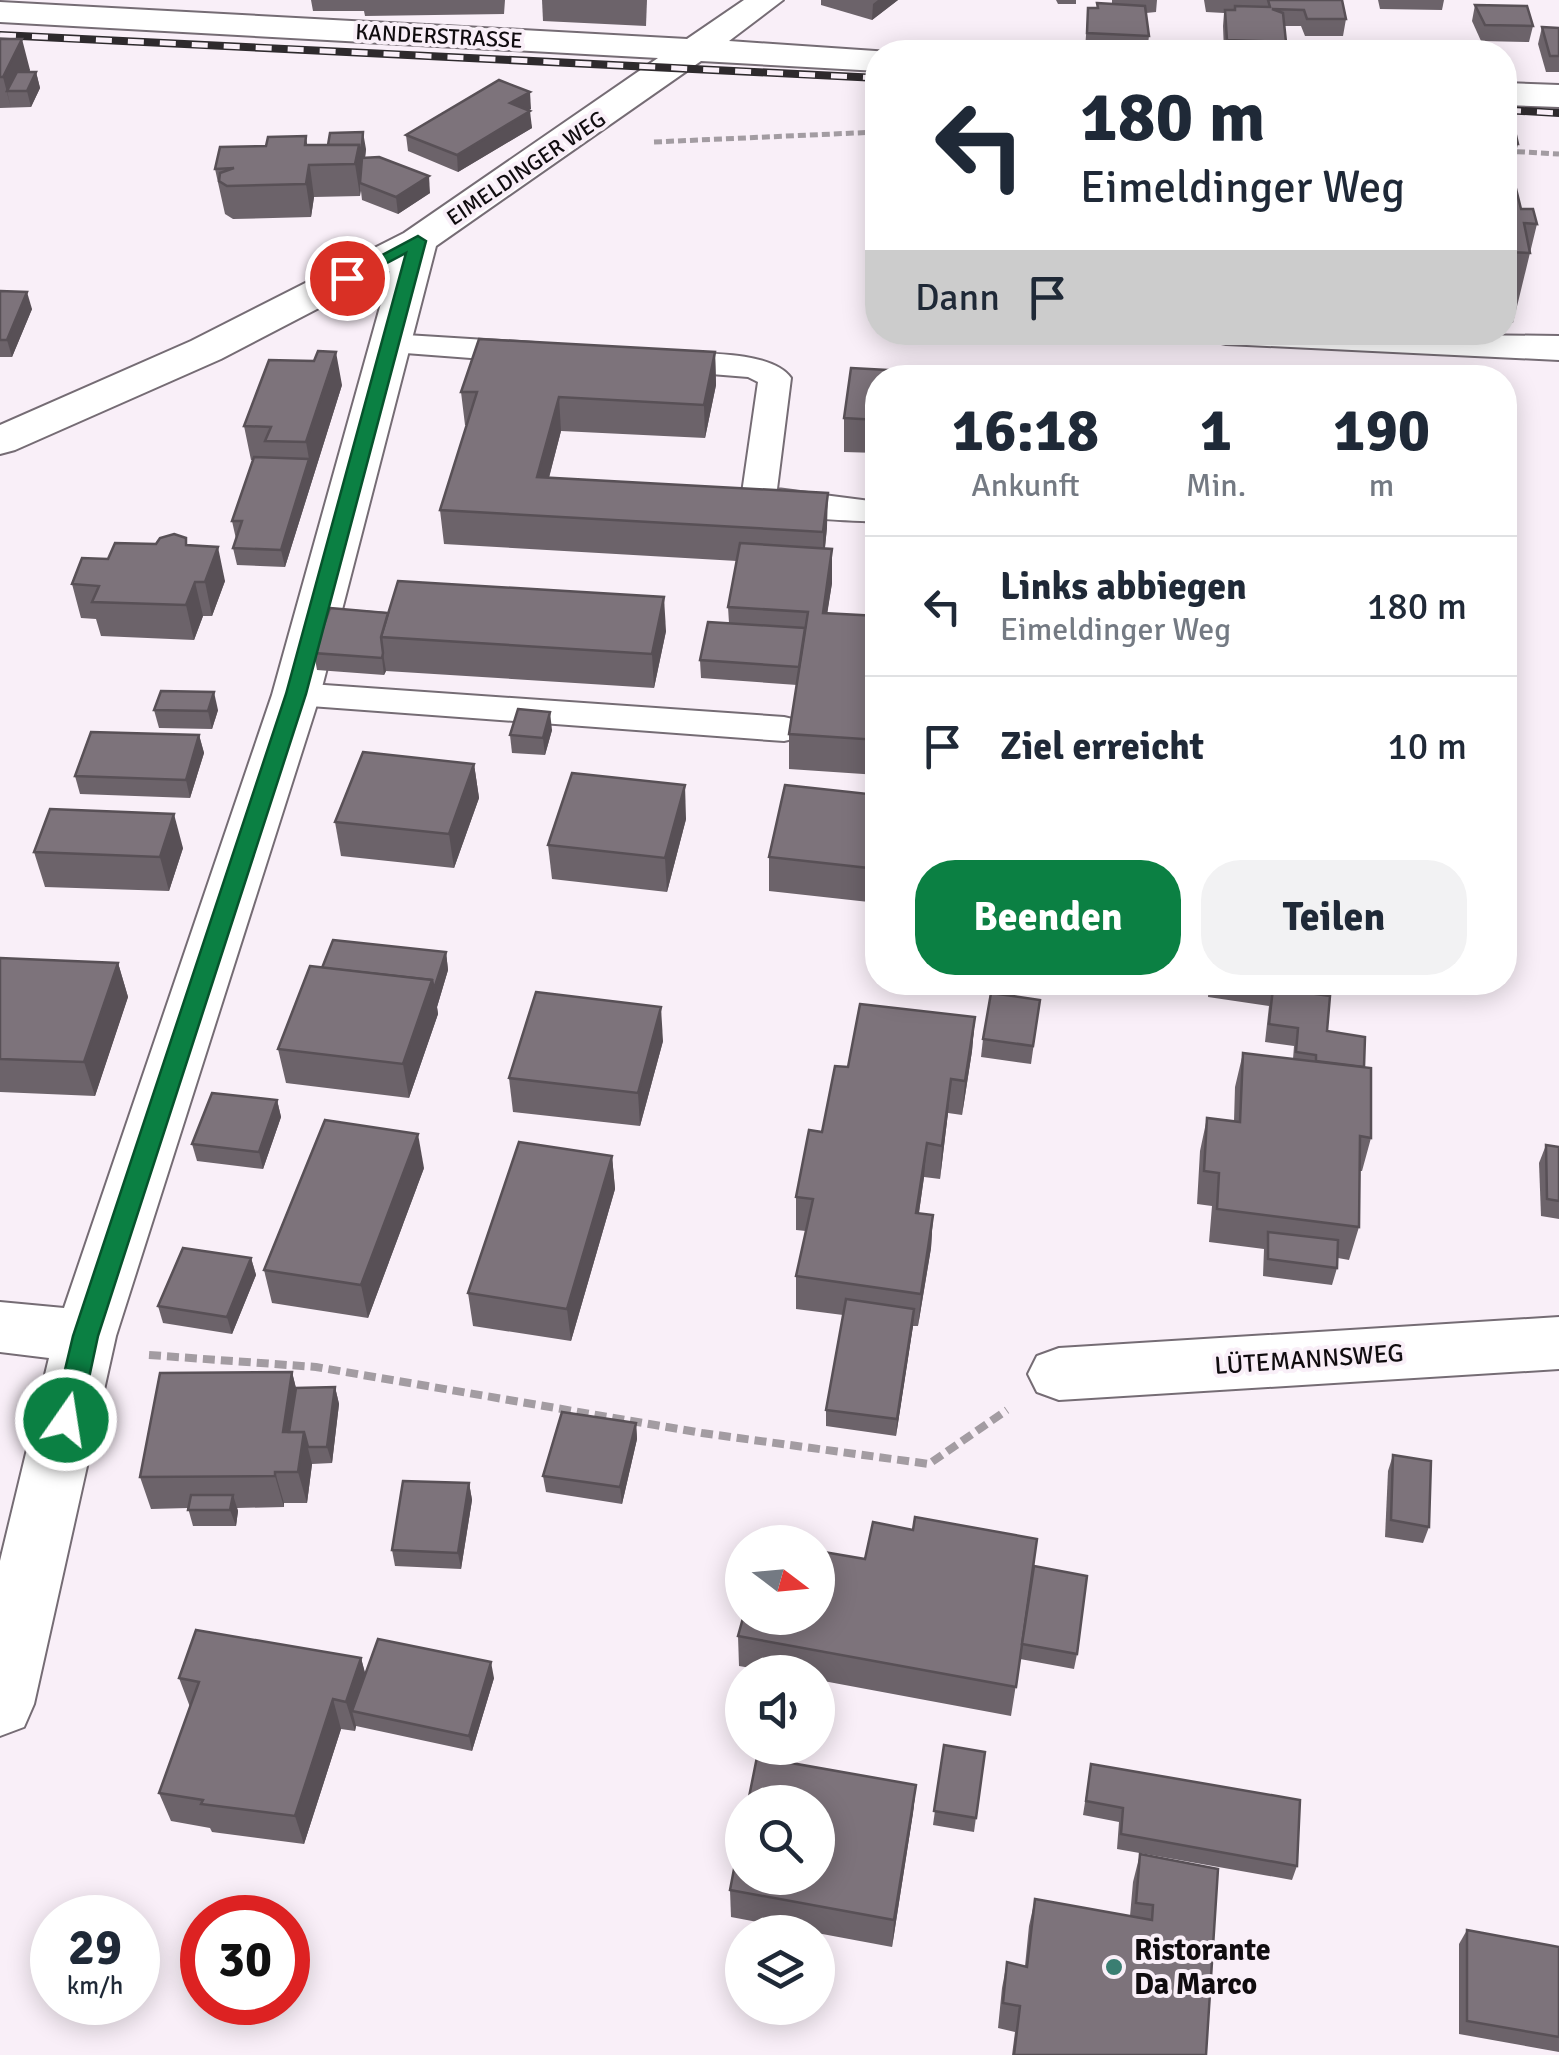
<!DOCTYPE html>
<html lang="de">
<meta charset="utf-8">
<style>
:root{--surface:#fff;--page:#f2f2f3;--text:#1f2937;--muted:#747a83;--line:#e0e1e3;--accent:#0b8043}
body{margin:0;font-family:Signika,sans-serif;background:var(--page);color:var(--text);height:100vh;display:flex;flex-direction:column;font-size:38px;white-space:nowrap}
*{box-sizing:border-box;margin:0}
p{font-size:32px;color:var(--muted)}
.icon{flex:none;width:55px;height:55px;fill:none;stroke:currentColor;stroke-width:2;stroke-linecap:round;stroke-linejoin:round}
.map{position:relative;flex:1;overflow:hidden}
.side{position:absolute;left:865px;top:365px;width:652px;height:630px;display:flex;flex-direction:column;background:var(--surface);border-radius:40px;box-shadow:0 5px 25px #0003}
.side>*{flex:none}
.guide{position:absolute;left:865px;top:40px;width:652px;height:305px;border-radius:40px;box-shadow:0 5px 25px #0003;background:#fff;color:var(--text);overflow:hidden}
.needle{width:65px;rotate:106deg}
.tools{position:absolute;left:725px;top:1525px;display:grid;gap:20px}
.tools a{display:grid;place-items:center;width:110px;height:110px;border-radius:50%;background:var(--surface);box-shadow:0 5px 25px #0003;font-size:50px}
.speed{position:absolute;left:30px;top:1895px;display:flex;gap:20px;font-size:50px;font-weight:700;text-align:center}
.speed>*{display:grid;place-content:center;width:130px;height:130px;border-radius:50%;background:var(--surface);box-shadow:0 5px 25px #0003;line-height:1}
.speed small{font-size:25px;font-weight:400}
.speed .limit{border:15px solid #d22;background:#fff;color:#111}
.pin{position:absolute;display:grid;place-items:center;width:85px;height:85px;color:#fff;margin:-42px;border:5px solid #fff;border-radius:50%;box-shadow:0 2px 10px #0007}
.me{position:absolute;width:110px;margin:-55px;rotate:13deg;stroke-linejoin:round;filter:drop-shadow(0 0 8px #0008)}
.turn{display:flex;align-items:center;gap:35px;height:210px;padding:0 50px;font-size:45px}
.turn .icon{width:130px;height:130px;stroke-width:2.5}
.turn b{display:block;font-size:70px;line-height:85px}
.then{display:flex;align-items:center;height:95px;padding:0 50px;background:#0003;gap:20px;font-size:38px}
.eta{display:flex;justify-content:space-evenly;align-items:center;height:170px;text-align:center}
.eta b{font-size:60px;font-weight:700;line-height:70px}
.action{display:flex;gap:20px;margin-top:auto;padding:20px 50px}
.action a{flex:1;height:115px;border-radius:40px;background:var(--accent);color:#fff;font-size:40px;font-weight:700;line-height:115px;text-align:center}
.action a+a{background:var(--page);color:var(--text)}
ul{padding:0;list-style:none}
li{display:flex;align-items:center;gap:30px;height:140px;padding:0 50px;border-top:2px solid var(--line)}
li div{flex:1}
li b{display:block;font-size:38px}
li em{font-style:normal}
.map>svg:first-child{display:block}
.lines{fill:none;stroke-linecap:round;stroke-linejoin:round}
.lane-casing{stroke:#756c74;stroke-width:4}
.street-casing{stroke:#756c74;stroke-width:4}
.path-far1{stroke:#a39ca2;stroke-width:5;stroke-dasharray:8 4;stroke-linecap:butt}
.path{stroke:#a39ca2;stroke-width:8;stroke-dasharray:12 6;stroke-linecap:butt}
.lane{fill:#fff;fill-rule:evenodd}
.street{fill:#fff;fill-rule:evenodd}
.rail-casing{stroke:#2e2a2d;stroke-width:8}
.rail{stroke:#f9eff8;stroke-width:5;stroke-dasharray:16;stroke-linecap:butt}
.wall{fill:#6c636a}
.shaded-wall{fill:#585056}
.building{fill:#7d737b;stroke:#585056;stroke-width:2.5}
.route{fill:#0b8043;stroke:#07532c;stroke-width:2.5}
.poi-dot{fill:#3a7e72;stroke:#f9eff8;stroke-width:4}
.labels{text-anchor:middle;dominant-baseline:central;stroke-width:8;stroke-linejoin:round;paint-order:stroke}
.far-street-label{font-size:22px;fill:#100c0f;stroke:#f9eff8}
.street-label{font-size:25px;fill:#100c0f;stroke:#f9eff8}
.near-poi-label{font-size:30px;font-weight:bold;fill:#100c0f;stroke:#f9eff8;text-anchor:start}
</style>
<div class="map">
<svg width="1559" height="2055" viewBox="0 0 1559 2055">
<rect width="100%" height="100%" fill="#f9eff8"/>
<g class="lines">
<defs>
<g id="lane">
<polygon points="390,334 535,343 546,346 551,353 546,360 535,363 379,351 374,344 379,337"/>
<path d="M660,352C693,354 771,349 791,378L777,489L878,502V522C843,519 762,522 742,493L758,382L748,377L649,369L644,362L649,355Z"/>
<polygon points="296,683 784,717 797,720 803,729 797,738 784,741 283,704 277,695 283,686"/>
</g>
<g id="street">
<polygon points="744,0 783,0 729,41 890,52 878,52 878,71 701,61 436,246 320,695 116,1336 34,1704 24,1727 0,1736 0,1561 49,1358 0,1352 0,1302 64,1308 272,695 390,271 221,359 15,450 0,454 0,425 191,341 404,233 658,58 0,22 0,2 687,39"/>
<polygon points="1505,83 1559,85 1559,107 1505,105"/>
<polygon points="1206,332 1559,336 1559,360 1226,344 1212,341"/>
<polygon points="1559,1317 1559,1369 1059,1400 1037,1392 1028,1374 1037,1356 1059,1348"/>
</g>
</defs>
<!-- lane casing -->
<use href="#lane" class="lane-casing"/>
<!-- street casing -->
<use href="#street" class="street-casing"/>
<!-- path-far1 -->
<g class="path-far1">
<polyline points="654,142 878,132"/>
<polyline points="1505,151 1559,154"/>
</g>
<!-- path -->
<polyline class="path" points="149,1355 316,1367 702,1433 929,1464 1007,1410"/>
<!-- lane -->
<use href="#lane" class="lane"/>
<!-- street -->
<use href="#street" class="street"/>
<defs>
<g id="rail">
<polyline points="0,35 878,78"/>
<polyline points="1505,110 1559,113"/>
</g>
</defs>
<!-- rail casing -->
<use href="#rail" class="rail-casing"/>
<!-- rail -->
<use href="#rail" class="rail"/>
</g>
<!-- wall -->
<g class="wall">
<polygon points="311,0 505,0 504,14 365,16 364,11 313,11"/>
<polygon points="542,0 647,0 646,26 543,21"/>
<polygon points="821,0 898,0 872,20 821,5"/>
<polygon points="1056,0 1076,0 1076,4 1058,4"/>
<polygon points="1112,0 1157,0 1156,12 1146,13 1149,36 1147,52 1085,49 1088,8 1097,8 1112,4"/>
<polygon points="1204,0 1342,0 1346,19 1343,36 1305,36 1301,26 1284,26 1286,42 1284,52 1224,52 1223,26 1224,13 1206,12"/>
<polygon points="1378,0 1444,0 1442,10 1380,9"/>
<polygon points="1475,5 1533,26 1529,42 1481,41 1472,21"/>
<polygon points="1542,27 1559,28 1559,72 1546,72 1538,44"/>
<polygon points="0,39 30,70 29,72 36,72 40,88 31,107 0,108"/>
<polygon points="531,109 528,110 532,128 458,172 408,151 406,135"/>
<polygon points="1505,130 1518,144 1512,170 1521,209 1537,224 1513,323 1505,322"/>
<polygon points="307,145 366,149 365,158 430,193 398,214 362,200 361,191 360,196 314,197 311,217 233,219 225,214 215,169"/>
<polygon points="0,291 32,309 12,357 0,357"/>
<polygon points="715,352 716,385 705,438 561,431 549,478 827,527 825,548 832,549 832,583 827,613 878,616 878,775 789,769 789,734 797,685 701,678 700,660 729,623 728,607 737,561 444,544 440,510 467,425 465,425 461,392"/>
<polygon points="878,378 878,453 844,452 844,418"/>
<polygon points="342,385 285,567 237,565 233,548 236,539 232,521 254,460 251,460 244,426"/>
<polygon points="188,545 225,581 212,616 203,616 194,640 101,636 96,619 81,618 72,584 108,559"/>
<polygon points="330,608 666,631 654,688 386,671 384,675 317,670 314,653"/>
<polygon points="154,710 218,710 212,729 159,728"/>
<polygon points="552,730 545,755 512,753 510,735"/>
<polygon points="199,735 204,753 190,798 80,794 75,776"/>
<polygon points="474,764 479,798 454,868 341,856 335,822"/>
<polygon points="878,795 878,903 769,891 769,857"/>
<polygon points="686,819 667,892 552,879 548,845"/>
<polygon points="183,848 169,891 45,887 34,852"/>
<polygon points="446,952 448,970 437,1007 438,1014 409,1098 286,1083 278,1049 322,968"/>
<polygon points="0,958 118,963 128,997 95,1096 0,1092"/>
<polygon points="1209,982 1334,982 1329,1003 1327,1031 1364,1067 1371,1138 1362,1171 1359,1171 1359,1227 1349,1260 1338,1258 1337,1268 1332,1285 1263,1276 1264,1249 1209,1242 1212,1206 1197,1204 1200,1151 1207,1118 1234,1121 1235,1087 1243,1053 1293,1059 1294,1046 1265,1042 1269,1006 1208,997"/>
<polygon points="1040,1000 1031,1064 981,1057 983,1039"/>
<polygon points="975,1017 972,1051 962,1115 948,1113 940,1179 924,1177 919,1213 933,1215 931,1248 918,1326 913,1326 896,1436 826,1426 826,1410 843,1315 796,1309 796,1276 806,1231 796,1230 796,1197 848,1067"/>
<polygon points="663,1041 640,1126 513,1112 509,1078"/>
<polygon points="277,1100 281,1117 263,1169 197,1161 192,1144"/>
<polygon points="1546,1145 1559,1147 1559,1219 1541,1216 1539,1163"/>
<polygon points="612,1156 615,1189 571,1341 473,1326 468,1293"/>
<polygon points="424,1168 368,1318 272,1303 264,1270"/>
<polygon points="251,1258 256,1275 232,1334 163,1323 158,1306"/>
<polygon points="292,1372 296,1388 335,1387 339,1404 332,1463 312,1464 307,1503 284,1503 284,1507 237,1508 238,1511 236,1526 193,1526 188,1508 151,1509 140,1477"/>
<polygon points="636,1423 637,1439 622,1504 546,1492 543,1476"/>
<polygon points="1393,1455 1429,1527 1423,1543 1385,1537 1388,1471"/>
<polygon points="469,1483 472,1500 461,1569 395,1566 392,1550"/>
<polygon points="865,1559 1032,1578 1077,1654 1074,1669 1020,1659 1011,1716 818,1680 818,1672 774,1672 739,1666 738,1636"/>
<polygon points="361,1658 365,1674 494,1678 472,1751 356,1726 355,1731 341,1729 304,1844 212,1832 210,1828 171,1821 159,1793 190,1707 179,1678"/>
<polygon points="944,1745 985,1752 974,1832 933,1825"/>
<polygon points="1091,1764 1297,1866 1292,1880 1117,1849 1119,1822 1083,1815"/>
<polygon points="916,1785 913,1813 892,1947 731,1917 730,1890"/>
<polygon points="1140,1854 1206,2055 1012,2055 1015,2032 998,2028 1002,1988 1007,1962 1025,1966 1029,1926 1035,1899 1130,1916 1133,1882"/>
<polygon points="1467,1930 1559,1947 1559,2052 1459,2034 1459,1944"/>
</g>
<!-- shaded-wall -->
<g class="shaded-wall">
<polygon points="878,0 898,0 872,20 873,4"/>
<polygon points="22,39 30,70 19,91 7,91 11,108 3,77"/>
<polygon points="36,72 40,88 31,107 27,91"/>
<polygon points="530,92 531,109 511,120 510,103"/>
<polygon points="530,111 532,128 458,172 457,155"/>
<polygon points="363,132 366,149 363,175 360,183 360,196 355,164"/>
<polygon points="306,136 314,197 311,217 306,184"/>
<polygon points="429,176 430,193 398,214 396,197"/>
<polygon points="27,292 32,309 12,357 7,340"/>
<polygon points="336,352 342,385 285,567 281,550 309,459 306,442"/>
<polygon points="715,352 716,385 705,438 704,405"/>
<polygon points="559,397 561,431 540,511 537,477"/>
<polygon points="828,493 827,527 823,566 823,532"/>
<polygon points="218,547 225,581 212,616 205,582"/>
<polygon points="832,549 832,583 822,647 823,613"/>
<polygon points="195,582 203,616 194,640 186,605"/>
<polygon points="664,597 666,631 654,688 652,654"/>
<polygon points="383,653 386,671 384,675 382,658"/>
<polygon points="214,692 218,710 212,729 208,711"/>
<polygon points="550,712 552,730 545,755 543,738"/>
<polygon points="199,735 204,753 190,798 186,780"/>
<polygon points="474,764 479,798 454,868 449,834"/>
<polygon points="685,785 686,819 667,892 665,858"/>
<polygon points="174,814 183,848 169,891 160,857"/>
<polygon points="446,952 448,970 437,1007 438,1014 409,1098 403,1064 432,980"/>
<polygon points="118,963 128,997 95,1096 84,1062"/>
<polygon points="661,1007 663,1041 640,1126 638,1093"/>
<polygon points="975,1017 972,1051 962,1115 965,1081"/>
<polygon points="951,1079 948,1113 940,1179 942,1146"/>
<polygon points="277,1100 281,1117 263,1169 259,1152"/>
<polygon points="418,1134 424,1168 368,1318 361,1285"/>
<polygon points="927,1143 924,1177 914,1246 916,1213"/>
<polygon points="612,1156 615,1189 571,1341 567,1309"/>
<polygon points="933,1215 931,1248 918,1326 921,1294"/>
<polygon points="251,1258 256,1275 232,1334 227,1317"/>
<polygon points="914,1309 913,1326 896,1436 897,1419"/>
<polygon points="292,1372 300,1405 294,1447 283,1432"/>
<polygon points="335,1387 339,1404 332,1463 327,1447"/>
<polygon points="636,1423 637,1439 622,1504 620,1487"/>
<polygon points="304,1432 312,1464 307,1503 298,1472"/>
<polygon points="275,1472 284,1503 284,1507 275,1476"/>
<polygon points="469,1483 472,1500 461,1569 458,1553"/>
<polygon points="233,1495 238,1511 236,1526 230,1510"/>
<polygon points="361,1658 369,1687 352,1711 356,1726 355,1731 346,1702"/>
<polygon points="491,1662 494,1678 472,1751 469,1736"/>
<polygon points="333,1699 341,1729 304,1844 295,1816"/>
<polygon points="916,1785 913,1813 892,1947 894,1920"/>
</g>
<!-- building -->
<g class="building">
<polygon points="1268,0 1342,0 1346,19 1307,19 1304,10 1272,9 1283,13 1286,42 1227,40 1225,10 1235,10 1235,6 1270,7"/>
<polygon points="1097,3 1145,6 1149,36 1087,33 1088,8 1098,8"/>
<polygon points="1475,5 1527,6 1533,26 1485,25"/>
<polygon points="1542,27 1559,28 1559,56 1550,56"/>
<polygon points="0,39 22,39 3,77 0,77"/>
<polygon points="17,72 36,72 27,91 7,91"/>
<polygon points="499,80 530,92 510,103 530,111 457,155 406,135"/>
<polygon points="1505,130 1515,131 1518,144 1505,144 1521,209 1533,209 1537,224 1524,223 1530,253 1505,252"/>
<polygon points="363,132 361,158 359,145 328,145 330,133"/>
<polygon points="306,136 305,145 359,145 355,164 309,165 306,184 227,186 219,181 220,173 234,168 215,169 220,147 266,146 268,137"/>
<polygon points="379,157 429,176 396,197 360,183 362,158"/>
<polygon points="0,291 27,292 7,340 0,340"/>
<polygon points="479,339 715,352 704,405 559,397 537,477 828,493 823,532 440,510 477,392 461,392"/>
<polygon points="318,351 336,352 306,442 265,441 271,427 244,426 269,360 314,361"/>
<polygon points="1039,367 1088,370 1087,378 1039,378"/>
<polygon points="851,368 1037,378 878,378 878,420 844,418"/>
<polygon points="254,457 309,459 281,550 233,548 242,521 232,521"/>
<polygon points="174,534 186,538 186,545 218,547 205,582 195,582 186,605 92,602 99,586 72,584 82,558 108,559 115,543 156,544 160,538"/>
<polygon points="740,543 832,549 823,613 878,616 878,740 789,734 808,612 728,607"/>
<polygon points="398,581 664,597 652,654 381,637"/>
<polygon points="330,608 388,613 381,637 383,653 382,658 314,653"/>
<polygon points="708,622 805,628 799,667 700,660"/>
<polygon points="161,691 214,692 208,711 154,710"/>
<polygon points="518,709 550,712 543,738 510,735"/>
<polygon points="91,732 199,735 186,780 75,776"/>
<polygon points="363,752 474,764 449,834 335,822"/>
<polygon points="572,773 685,785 665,858 548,845"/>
<polygon points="785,785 878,795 878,869 769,857"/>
<polygon points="50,809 174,814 160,857 34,852"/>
<polygon points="333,940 446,952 434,989 432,980 322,968"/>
<polygon points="0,958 118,963 84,1062 0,1059"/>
<polygon points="310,966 432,980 403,1064 278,1049"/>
<polygon points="1273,988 1330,996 1327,1031 1365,1037 1364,1067 1316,1061 1316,1055 1296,1052 1298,1028 1269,1024"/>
<polygon points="536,992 661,1007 638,1093 509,1078"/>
<polygon points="991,993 1040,1000 1033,1046 983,1039"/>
<polygon points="860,1004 975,1017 965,1081 951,1079 942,1146 927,1143 916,1213 933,1215 921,1294 796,1276 813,1199 796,1197 809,1130 822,1132 835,1066 848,1067"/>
<polygon points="1243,1053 1371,1068 1371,1138 1360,1136 1359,1227 1217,1209 1219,1173 1204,1171 1207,1118 1240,1122"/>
<polygon points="212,1093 277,1100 259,1152 192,1144"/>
<polygon points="325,1120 418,1134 361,1285 264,1270"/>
<polygon points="519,1142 612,1156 567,1309 468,1293"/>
<polygon points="1546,1145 1559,1147 1559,1201 1547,1199"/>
<polygon points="1268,1232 1338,1240 1337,1268 1268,1259"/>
<polygon points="183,1248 251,1258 227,1317 158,1306"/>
<polygon points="846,1299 914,1309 897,1419 826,1410"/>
<polygon points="292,1372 283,1432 304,1432 298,1472 275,1472 275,1476 140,1477 160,1373"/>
<polygon points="335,1387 327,1447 308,1447 304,1432 289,1432 296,1388"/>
<polygon points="562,1412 636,1423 620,1487 543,1476"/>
<polygon points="1393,1455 1431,1461 1429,1527 1391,1520"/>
<polygon points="403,1481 469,1483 458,1553 392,1550"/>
<polygon points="191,1495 233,1495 230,1510 188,1510"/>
<polygon points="915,1517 1037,1539 1016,1687 738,1636 743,1618 818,1618 818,1551 865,1559 873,1522 913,1530"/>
<polygon points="1034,1566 1087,1576 1077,1654 1022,1644"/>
<polygon points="196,1630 361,1658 346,1702 333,1699 295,1816 201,1804 203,1800 159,1793 199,1682 179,1678"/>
<polygon points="378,1639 491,1662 469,1736 352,1711"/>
<polygon points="944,1745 985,1752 976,1818 934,1811"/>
<polygon points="757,1757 916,1785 894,1920 730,1890 742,1827 742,1878 818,1878 818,1802 748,1802"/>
<polygon points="1091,1764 1300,1800 1297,1866 1121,1834 1123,1808 1086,1801"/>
<polygon points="1140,1854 1218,1869 1206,2055 1014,2055 1020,2006 1003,2003 1007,1962 1027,1967 1035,1899 1152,1920 1153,1905 1136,1903"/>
<polygon points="1467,1930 1559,1947 1559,2037 1467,2021"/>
</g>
<!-- route -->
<polygon class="route" points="418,236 426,241 306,694 98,1336 80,1420 76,1428 66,1432 57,1428 53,1420 73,1336 286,694 406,253 353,281 339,278"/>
<!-- markers -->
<circle class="poi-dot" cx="1114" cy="1967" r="10"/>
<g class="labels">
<!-- far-street labels -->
<g class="far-street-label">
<text transform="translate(439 36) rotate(3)">KANDERSTRASSE</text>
<text transform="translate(526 168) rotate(-34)">EIMELDINGER WEG</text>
</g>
<!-- street labels -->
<g class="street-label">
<text transform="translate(1309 1359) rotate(-4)">LÜTEMANNSWEG</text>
</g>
<!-- near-poi labels -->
<g class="near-poi-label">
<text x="1134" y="1950">Ristorante<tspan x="1134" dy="34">Da Marco</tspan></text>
</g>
</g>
</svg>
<div class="tools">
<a><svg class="needle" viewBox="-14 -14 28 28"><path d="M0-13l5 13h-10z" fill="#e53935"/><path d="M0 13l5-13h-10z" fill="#747a83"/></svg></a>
<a><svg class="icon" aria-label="sound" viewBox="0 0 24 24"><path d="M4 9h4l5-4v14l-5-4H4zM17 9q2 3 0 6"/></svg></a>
<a><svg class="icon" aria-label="search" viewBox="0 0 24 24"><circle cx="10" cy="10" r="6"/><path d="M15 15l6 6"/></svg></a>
<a><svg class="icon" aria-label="layers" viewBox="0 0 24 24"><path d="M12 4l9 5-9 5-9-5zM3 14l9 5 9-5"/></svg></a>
</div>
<div class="speed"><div>29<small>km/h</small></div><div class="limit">30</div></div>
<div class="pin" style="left:347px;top:278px;background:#d93025"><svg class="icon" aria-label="arrive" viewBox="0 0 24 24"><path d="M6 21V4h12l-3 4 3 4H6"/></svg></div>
<svg class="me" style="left:66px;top:1420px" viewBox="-20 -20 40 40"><circle r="17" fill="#0b8043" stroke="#fff" stroke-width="3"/><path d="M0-11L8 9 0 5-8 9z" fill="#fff"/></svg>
<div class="guide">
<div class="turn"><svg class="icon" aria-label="left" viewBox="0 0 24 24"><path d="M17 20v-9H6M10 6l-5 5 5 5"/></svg><div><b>180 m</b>Eimeldinger Weg</div></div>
<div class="then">Dann<svg class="icon" aria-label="arrive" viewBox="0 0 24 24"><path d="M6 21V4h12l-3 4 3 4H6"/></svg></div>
</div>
<section class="side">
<div class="eta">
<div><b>16:18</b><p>Ankunft</p></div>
<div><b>1</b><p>Min.</p></div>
<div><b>190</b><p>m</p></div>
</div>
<ul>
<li><svg class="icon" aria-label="left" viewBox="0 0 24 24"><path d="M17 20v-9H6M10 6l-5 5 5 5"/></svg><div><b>Links abbiegen</b><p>Eimeldinger Weg</p></div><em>180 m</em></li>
<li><svg class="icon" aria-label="arrive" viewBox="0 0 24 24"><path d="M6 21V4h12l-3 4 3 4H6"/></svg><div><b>Ziel erreicht</b></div><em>10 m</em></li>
</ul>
<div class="action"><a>Beenden</a><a>Teilen</a></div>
</section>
</div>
